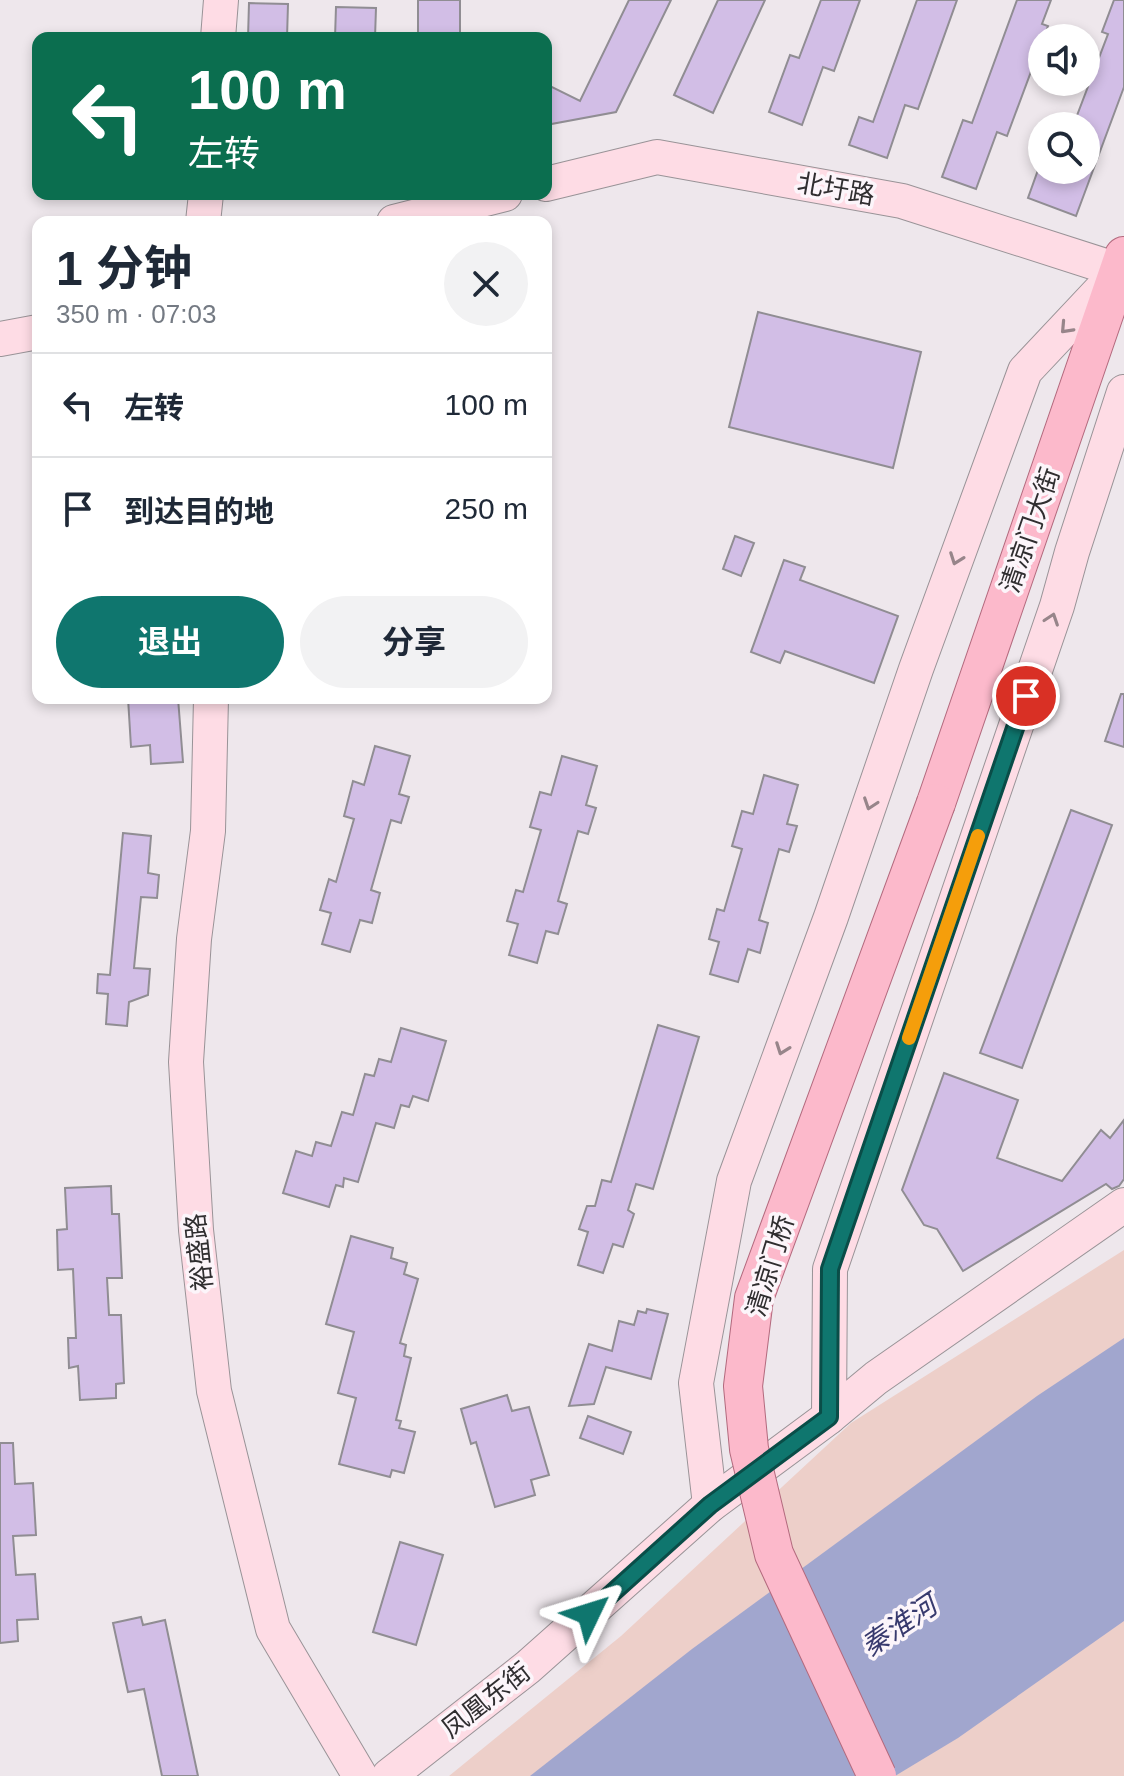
<!DOCTYPE html>
<html lang="zh">
<meta charset="utf-8">
<style>
:root{--surface:#fff;--page:#f2f2f3;--text:#1f2937;--muted:#747a83;--line:#e0e1e3;--accent:#0f766e}
body{margin:0;font-family:Arial,"Noto Sans SC",sans-serif;background:var(--page);color:var(--text);height:100vh;display:flex;flex-direction:column;font-size:30px;white-space:nowrap}
*{box-sizing:border-box;margin:0}
p{font-size:26px;color:var(--muted)}
.icon{flex:none;width:44px;height:44px;fill:none;stroke:currentColor;stroke-width:2;stroke-linecap:round;stroke-linejoin:round}
.map{position:relative;flex:1;overflow:hidden}
.side{position:absolute;left:32px;top:216px;width:520px;height:488px;display:flex;flex-direction:column;background:var(--surface);border-radius:16px;box-shadow:0 4px 12px #0003}
.side>*{flex:none}
.top-card{position:absolute;left:32px;top:32px;width:520px;height:168px;border-radius:16px;box-shadow:0 4px 12px #0003;background:#0b6e4f;color:#fff;overflow:hidden}
.fabs{position:absolute;left:1028px;top:24px;display:grid;gap:16px}
.fabs a{display:grid;place-items:center;width:72px;height:72px;border-radius:50%;background:var(--surface);box-shadow:0 4px 12px #0003;font-size:40px}
.pin{position:absolute;display:grid;place-items:center;width:68px;height:68px;color:#fff;margin:-34px;border:4px solid #fff;border-radius:50%;box-shadow:0 2px 8px #0007}
.me{position:absolute;width:88px;margin:-44px;rotate:49deg;stroke-linejoin:round;filter:drop-shadow(0 0 6px #0008)}
.turn{display:flex;align-items:center;gap:28px;height:168px;padding:0 24px;font-size:36px}
.turn .icon{width:104px;height:104px;stroke-width:2.5}
.turn b{display:block;font-size:56px;line-height:68px}
.round{display:grid;place-items:center;flex:none;width:84px;height:84px;border-radius:42px;background:var(--page)}
.head{display:flex;align-items:center;justify-content:space-between;height:136px;padding:0 24px}
h1{font-size:48px;font-weight:700;line-height:60px}
.button{display:flex;gap:16px;margin-top:auto;padding:16px 24px}
.button a{flex:1;height:92px;border-radius:48px;background:var(--accent);color:#fff;font-size:32px;font-weight:700;line-height:92px;text-align:center}
.button a+a{background:var(--page);color:var(--text)}
ul{padding:0;list-style:none}
li{display:flex;align-items:center;gap:24px;height:104px;padding:0 24px;border-top:2px solid var(--line)}
li div{flex:1}
li b{display:block;font-size:30px}
li em{font-style:normal}
.map>svg:first-child{display:block}
.green{fill:#edcfc9}
.water{fill:#a1a6ce}
.building{fill:#d2bee6;stroke:#908d93;stroke-width:2}
.lines{fill:none;stroke-linecap:round;stroke-linejoin:round}
.secondary-casing{stroke:#999397;stroke-width:36}
.primary-casing{stroke:#b36a7e;stroke-width:40}
.secondary{stroke:#fedce5;stroke-width:34}
.primary{stroke:#fcb9cb;stroke-width:38}
.primary-bridge-casing{stroke:#b36a7e;stroke-width:40;stroke-linecap:butt}
.primary-bridge{stroke:#fcb9cb;stroke-width:38}
.oneway{stroke:#97858a}
.route-casing{stroke:#0a4d48;stroke-width:20}
.route{stroke:#0f766e;stroke-width:14}
.slow{stroke:#f59e0b;stroke-width:14}
.labels{text-anchor:middle;dominant-baseline:central;stroke-width:7;stroke-linejoin:round;paint-order:stroke}
.street-label{font-size:26px;fill:#302e30;stroke:#fcf5fa}
.water-label{font-size:28px;font-style:italic;fill:#383a6e;stroke:#fcf5fa}
</style>
<div class="map">
<svg width="1124" height="1776" viewBox="0 0 1124 1776">
<rect width="100%" height="100%" fill="#eee7ec"/>
<!-- green -->
<polygon class="green" points="1124,1250 1124,1776 449,1776 621,1636 851,1423"/>
<!-- water -->
<polygon class="water" points="1124,1338 1124,1621 958,1738 895,1776 530,1776 692,1649 1037,1396"/>
<!-- building -->
<g class="building">
<rect x="418" y="0" width="42" height="38"/>
<polygon points="629,0 671,0 616,112 546,125 546,84 580,101"/>
<polygon points="718,0 765,0 713,113 674,95"/>
<polygon points="821,0 860,0 834,71 823,67 802,125 769,112 790,55 799,58"/>
<polygon points="917,0 957,0 918,109 905,105 887,158 849,145 859,117 873,122"/>
<polygon points="1017,0 1051,0 1042,24 1048,26 1007,136 997,132 976,189 942,177 963,120 972,123"/>
<polygon points="1114,0 1124,0 1124,87 1076,216 1028,198 1038,170 1086,170 1086,126 1073,126 1108,34 1102,32"/>
<polygon points="249,3 288,4 287,38 248,38"/>
<polygon points="336,7 376,8 375,38 335,38"/>
<polygon points="758,312 921,352 893,468 729,427"/>
<polygon points="735,536 754,543 741,576 723,569"/>
<polygon points="784,560 805,567 800,580 898,616 874,683 785,651 780,663 751,652"/>
<polygon points="1121,694 1124,694 1124,747 1105,741"/>
<polygon points="128,698 178,698 183,762 151,764 150,745 131,747"/>
<polygon points="375,746 410,756 399,794 409,797 401,823 391,820 371,890 380,893 372,923 360,920 350,952 322,944 331,913 320,910 329,879 336,882 354,819 344,816 353,781 364,785"/>
<polygon points="562,756 597,766 586,805 596,808 588,834 578,831 558,901 567,904 558,934 546,931 537,963 509,955 518,924 507,921 516,890 523,892 541,830 530,827 540,792 551,795"/>
<polygon points="764,775 798,785 787,824 797,826 789,852 779,849 759,920 768,923 760,953 748,949 738,982 710,974 719,942 709,939 717,909 724,911 742,849 732,846 742,811 753,814"/>
<polygon points="1071,810 1112,825 1022,1068 980,1053"/>
<polygon points="123,833 151,836 148,873 159,875 157,898 141,897 134,968 150,969 148,995 129,1002 127,1026 106,1024 108,994 97,993 98,974 110,975"/>
<polygon points="658,1025 699,1037 653,1189 636,1184 628,1210 634,1214 623,1247 613,1244 603,1273 578,1265 588,1232 579,1229 587,1206 595,1206 602,1180 611,1182"/>
<polygon points="401,1028 446,1041 428,1101 413,1096 409,1107 401,1105 394,1128 376,1123 358,1182 344,1178 343,1187 336,1185 329,1207 283,1193 296,1151 312,1156 316,1142 331,1146 342,1112 353,1115 365,1074 374,1076 379,1059 391,1062"/>
<polygon points="944,1073 1018,1100 997,1158 1062,1181 1101,1130 1110,1138 1124,1120 1124,1179 1119,1186 1112,1189 1106,1184 963,1271 937,1229 924,1225 902,1190"/>
<polygon points="111,1186 112,1214 119,1214 122,1278 107,1278 109,1315 121,1315 124,1383 116,1384 116,1398 80,1400 78,1366 69,1368 68,1338 76,1338 73,1269 58,1270 57,1230 67,1229 65,1188"/>
<polygon points="351,1236 393,1248 391,1258 407,1263 404,1274 418,1279 400,1343 406,1345 404,1356 411,1358 396,1420 401,1421 399,1428 415,1432 404,1473 392,1470 390,1477 339,1464 356,1398 338,1393 354,1332 326,1324"/>
<polygon points="647,1309 668,1314 651,1379 606,1367 594,1404 569,1406 589,1344 612,1351 619,1321 634,1325 638,1311 646,1313"/>
<polygon points="507,1395 512,1411 529,1407 549,1475 531,1480 535,1495 495,1507 476,1442 471,1444 461,1409"/>
<polygon points="588,1416 631,1432 623,1454 580,1438"/>
<polygon points="0,1443 13,1443 15,1484 33,1483 36,1535 13,1536 16,1575 35,1574 38,1619 17,1620 18,1641 0,1643"/>
<polygon points="400,1542 443,1555 416,1645 373,1632"/>
<polygon points="141,1617 143,1625 165,1620 198,1776 162,1776 144,1689 128,1692 113,1623"/>
</g>
<g class="lines">
<defs>
<g id="secondary">
<polyline points="218,38 221,0"/>
<polyline points="546,184 657,157 902,201 1124,272"/>
<polyline points="203,222 206,194"/>
<polyline points="394,222 505,194"/>
<polyline points="0,339 38,332"/>
<polyline points="211,698 208,831 194,939 186,1062 196,1230 214,1391 273,1629 360,1776"/>
<polyline points="829,1417 830,1269 1057,606 1072,552 1124,392"/>
<polyline points="710,1505 696,1383 734,1181 831,917 916,669 1025,371 1119,271"/>
<polyline points="389,1776 528,1667 710,1505 829,1417 876,1378 1124,1205"/>
</g>
<polyline id="primary" points="936,803 1124,256"/>
</defs>
<!-- secondary casing -->
<use href="#secondary" class="secondary-casing"/>
<!-- primary casing -->
<use href="#primary" class="primary-casing"/>
<!-- secondary -->
<use href="#secondary" class="secondary"/>
<!-- primary -->
<use href="#primary" class="primary"/>
<defs>
<polyline id="primary-bridge" points="877,1776 774,1554 749,1449 743,1386 754,1298 936,803"/>
</defs>
<!-- primary-bridge casing -->
<use href="#primary-bridge" class="primary-bridge-casing"/>
<!-- primary-bridge -->
<use href="#primary-bridge" class="primary-bridge"/>
</g>
<!-- one-way arrows -->
<defs><path id="oneway-chevron" d="M-2-3.5L2.5 0L-2 3.5" fill="none" stroke-width="1.6" stroke-linecap="round" stroke-linejoin="round" transform="scale(2)"/></defs>
<g class="oneway">
<use href="#oneway-chevron" transform="translate(1066 328) rotate(133)"/>
<use href="#oneway-chevron" transform="translate(956 559) rotate(110)"/>
<use href="#oneway-chevron" transform="translate(1052 619) rotate(-71)"/>
<use href="#oneway-chevron" transform="translate(870 804) rotate(109)"/>
<use href="#oneway-chevron" transform="translate(782 1049) rotate(110)"/>
</g>
<g class="lines">
<defs>
<polyline id="route" points="589,1614 710,1505 829,1417 830,1269 1026,696"/>
</defs>
<!-- route casing -->
<use href="#route" class="route-casing"/>
<!-- route -->
<use href="#route" class="route"/>
<!-- slow -->
<polyline class="slow" points="909,1038 978,836"/>
</g>
<g class="labels">
<!-- street labels -->
<g class="street-label">
<text transform="translate(836 189) rotate(10)">北圩路</text>
<text transform="translate(1030 530) rotate(-71)">清凉门大街</text>
<text transform="translate(199 1252) rotate(-96)">裕盛路</text>
<text transform="translate(770 1266) rotate(-73)">清凉门桥</text>
<text transform="translate(486 1700) rotate(-38)">凤凰东街</text>
</g>
<!-- water labels -->
<g class="water-label">
<text transform="translate(899 1626) rotate(-34)">秦淮河</text>
</g>
</g>
</svg>
<div class="fabs">
<a><svg class="icon" aria-label="sound" viewBox="0 0 24 24"><path d="M4 9h4l5-4v14l-5-4H4zM17 9q2 3 0 6"/></svg></a>
<a><svg class="icon" aria-label="search" viewBox="0 0 24 24"><circle cx="10" cy="10" r="6"/><path d="M15 15l6 6"/></svg></a>
</div>
<div class="pin" style="left:1026px;top:696px;background:#d93025"><svg class="icon" aria-label="arrive" viewBox="0 0 24 24"><path d="M6 21V4h12l-3 4 3 4H6"/></svg></div>
<svg class="me" style="left:589px;top:1614px" viewBox="-20 -20 40 40"><path d="M0-17L14 15 0 8-14 15z" fill="#0f766e" stroke="#fff" stroke-width="4"/></svg>
<div class="top-card">
<div class="turn"><svg class="icon" aria-label="left" viewBox="0 0 24 24"><path d="M17 20v-9H6M10 6l-5 5 5 5"/></svg><div><b>100 m</b>左转</div></div>
</div>
<section class="side">
<div class="head"><div><h1>1 分钟</h1><p>350 m · 07:03</p></div><a class="round"><svg class="icon" aria-label="close" viewBox="0 0 24 24"><path d="M6 6l12 12M18 6L6 18"/></svg></a></div>
<ul>
<li><svg class="icon" aria-label="left" viewBox="0 0 24 24"><path d="M17 20v-9H6M10 6l-5 5 5 5"/></svg><div><b>左转</b></div><em>100 m</em></li>
<li><svg class="icon" aria-label="arrive" viewBox="0 0 24 24"><path d="M6 21V4h12l-3 4 3 4H6"/></svg><div><b>到达目的地</b></div><em>250 m</em></li>
</ul>
<div class="button"><a>退出</a><a>分享</a></div>
</section>
</div>
